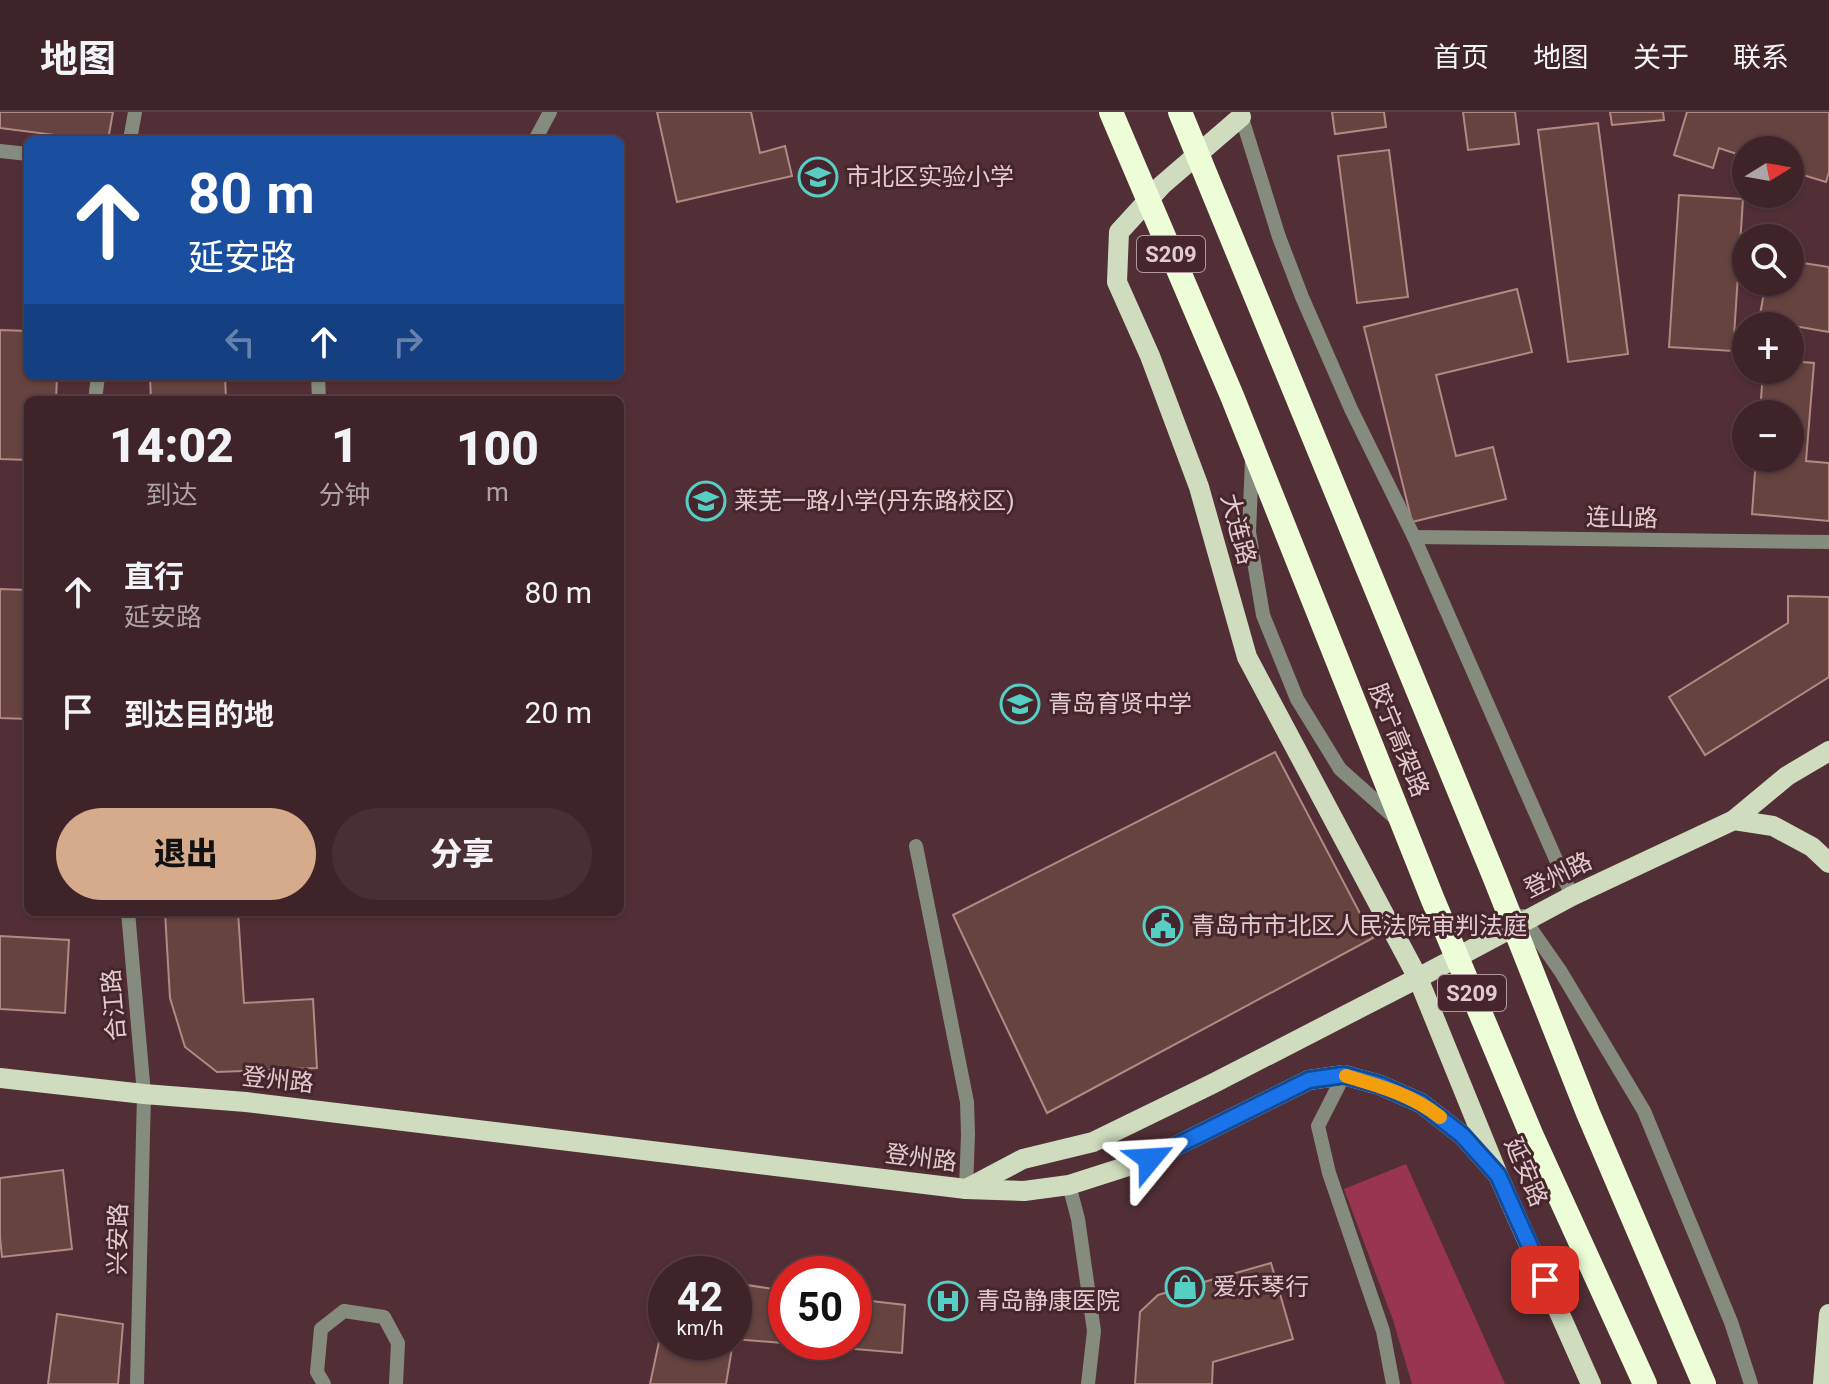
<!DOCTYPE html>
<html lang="zh">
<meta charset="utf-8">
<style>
:root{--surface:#3e2328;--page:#492f34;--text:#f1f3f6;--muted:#ada4a8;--line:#574045;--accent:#d6ab8b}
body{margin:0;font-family:Roboto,"Noto Sans SC",sans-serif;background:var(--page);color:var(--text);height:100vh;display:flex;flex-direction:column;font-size:30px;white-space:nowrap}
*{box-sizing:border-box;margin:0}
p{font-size:26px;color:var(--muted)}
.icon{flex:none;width:44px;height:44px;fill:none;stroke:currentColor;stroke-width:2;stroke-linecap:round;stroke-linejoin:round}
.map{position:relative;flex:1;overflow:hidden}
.sheet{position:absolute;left:24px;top:284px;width:600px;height:520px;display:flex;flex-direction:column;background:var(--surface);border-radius:12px;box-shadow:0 2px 6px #0004,0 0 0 2px var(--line)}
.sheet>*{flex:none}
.top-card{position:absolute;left:24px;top:24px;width:600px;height:244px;border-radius:12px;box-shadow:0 2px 6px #0004,0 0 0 2px var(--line);background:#1a4fa0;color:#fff;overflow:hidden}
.needle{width:52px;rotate:79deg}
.controls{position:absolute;left:1732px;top:24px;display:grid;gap:16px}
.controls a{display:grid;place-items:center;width:72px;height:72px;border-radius:50%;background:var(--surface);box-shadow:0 2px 6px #0004,0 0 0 2px var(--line);font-size:40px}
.speed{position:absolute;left:648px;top:1144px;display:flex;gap:16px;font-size:40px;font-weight:700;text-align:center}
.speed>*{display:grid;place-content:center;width:104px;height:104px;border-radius:50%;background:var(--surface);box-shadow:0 2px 6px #0004,0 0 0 2px var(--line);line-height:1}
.speed small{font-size:20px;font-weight:400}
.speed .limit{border:12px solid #d22;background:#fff;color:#111}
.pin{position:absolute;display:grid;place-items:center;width:68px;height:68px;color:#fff;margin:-34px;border-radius:16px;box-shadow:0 4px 12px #0006}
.me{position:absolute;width:88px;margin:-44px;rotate:63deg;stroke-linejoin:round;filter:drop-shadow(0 0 6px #0008)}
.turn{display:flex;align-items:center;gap:28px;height:168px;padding:0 32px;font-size:36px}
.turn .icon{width:104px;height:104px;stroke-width:2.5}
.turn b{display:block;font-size:56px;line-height:68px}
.lanes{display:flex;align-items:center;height:76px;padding:0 32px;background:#0003;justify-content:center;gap:40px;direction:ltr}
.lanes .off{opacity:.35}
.eta{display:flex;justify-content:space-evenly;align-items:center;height:136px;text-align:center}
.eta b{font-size:48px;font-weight:800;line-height:56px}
.cta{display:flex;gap:16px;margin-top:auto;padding:16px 32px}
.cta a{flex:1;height:92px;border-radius:48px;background:var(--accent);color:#111;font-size:32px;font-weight:800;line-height:92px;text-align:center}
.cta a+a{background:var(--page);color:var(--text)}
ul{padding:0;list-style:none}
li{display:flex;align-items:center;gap:24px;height:120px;padding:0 32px}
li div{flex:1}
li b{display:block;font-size:30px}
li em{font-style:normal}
header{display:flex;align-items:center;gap:48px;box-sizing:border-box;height:112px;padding:0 40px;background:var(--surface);border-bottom:2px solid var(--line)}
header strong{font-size:38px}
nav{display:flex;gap:44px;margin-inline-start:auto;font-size:28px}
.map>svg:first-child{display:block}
.green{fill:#993550}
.building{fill:#66433e;stroke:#b28984;stroke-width:2}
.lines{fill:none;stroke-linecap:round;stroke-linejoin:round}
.minor{stroke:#858c7d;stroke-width:14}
.major{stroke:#cfddbe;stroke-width:20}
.highway{stroke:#ecfdd8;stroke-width:24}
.route-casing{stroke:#114b97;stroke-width:20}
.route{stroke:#1a73e8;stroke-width:14}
.slow{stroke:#f59e0b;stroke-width:14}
.labels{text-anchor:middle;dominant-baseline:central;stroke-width:6;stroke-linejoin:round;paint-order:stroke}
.shield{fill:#46252c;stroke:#b2999d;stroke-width:2}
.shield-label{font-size:22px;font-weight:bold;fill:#e1cbce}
.poi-label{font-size:24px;fill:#e1cbce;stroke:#46252c;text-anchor:start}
.street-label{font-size:24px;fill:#e1cbce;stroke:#46252c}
</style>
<header>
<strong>地图</strong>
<nav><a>首页</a><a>地图</a><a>关于</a><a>联系</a></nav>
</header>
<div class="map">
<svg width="1829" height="1272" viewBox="0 0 1829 1272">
<rect width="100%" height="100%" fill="#522f36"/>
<!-- green -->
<polygon class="green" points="1406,1052 1505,1272 1412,1272 1393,1208 1344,1077"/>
<!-- building -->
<g class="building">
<polygon points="0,0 113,0 108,28 94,28 0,16"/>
<polygon points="657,0 751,0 760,41 785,34 792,64 677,90"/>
<polygon points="1332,0 1384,0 1386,15 1335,22"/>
<polygon points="1463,0 1515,0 1519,32 1468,38"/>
<polygon points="1610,0 1663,0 1664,8 1612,13"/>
<polygon points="1687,0 1829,0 1829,60 1826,70 1790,59 1790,38 1746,38 1746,45 1719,36 1713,56 1674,43"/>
<polygon points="1598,11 1628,242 1568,250 1538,18"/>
<polygon points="1389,38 1408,185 1357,191 1338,44"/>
<polygon points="1679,83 1743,87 1733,239 1669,235"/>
<polygon points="1790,149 1829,155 1829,220 1759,208 1766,170 1790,170"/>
<polygon points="1517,177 1532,240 1436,263 1456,344 1493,335 1506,387 1412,410 1364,215"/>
<polygon points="0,218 28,219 28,264 57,264 56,288 28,288 28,348 0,347"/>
<polygon points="1790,249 1814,251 1806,349 1829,351 1829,409 1752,402 1756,346 1790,346 1790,302 1760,302 1763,258 1790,258"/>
<polygon points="150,264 225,264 226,288 151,288"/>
<polygon points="0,477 28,478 28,607 0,606"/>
<polygon points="1788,484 1829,485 1829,565 1705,643 1669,585 1788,511"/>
<polygon points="1275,640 1373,826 1047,1001 953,803"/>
<polygon points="165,800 238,800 244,891 313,887 317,956 217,960 185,935 170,886"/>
<polygon points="0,824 69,828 65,901 0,897"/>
<polygon points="63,1058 72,1137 2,1145 0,1125 0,1066"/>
<polygon points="1271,1151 1293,1227 1213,1250 1212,1272 1135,1272 1140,1200 1158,1183"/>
<polygon points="734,1171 786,1179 786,1230 854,1230 854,1187 905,1193 902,1241 734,1227"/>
<polygon points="666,1197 666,1230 733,1230 726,1272 650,1272"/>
<polygon points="57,1202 123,1212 118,1272 48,1272"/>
</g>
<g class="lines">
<!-- minor -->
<g class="minor">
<polyline points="1240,0 1279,125 1302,185 1351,297 1414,425 1572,784"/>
<polyline points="130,28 135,0"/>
<polyline points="535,28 550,0"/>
<polyline points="0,39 28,42"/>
<polyline points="318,264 319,288"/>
<polyline points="95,288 98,264"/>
<polyline points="1252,348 1249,420 1263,503 1297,587 1340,657 1395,706"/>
<polyline points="1414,425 1829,430"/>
<polyline points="916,734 967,990 968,1022 966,1077"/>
<polyline points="128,800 144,982 137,1272"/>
<polyline points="1522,804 1561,860 1644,999 1731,1210 1751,1272"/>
<polyline points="1344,963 1318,1014 1329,1061 1383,1219 1393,1272"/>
<polyline points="1069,1073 1078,1107 1094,1219 1088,1272"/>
<polyline points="324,1272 317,1260 321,1217 344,1199 384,1205 398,1231 396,1272"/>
</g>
<!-- major -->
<g class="major">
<polyline points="1241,5 1162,73 1119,120 1117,170 1150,244 1199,375 1247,545 1418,866 1498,1063 1591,1272"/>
<polyline points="1734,708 1773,714 1812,735 1829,751"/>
<polyline points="0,966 144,982 246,990 966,1077 1024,1079 1069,1073 1150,1047 1309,968 1344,963 1380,973 1421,991 1462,1023 1498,1063"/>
<polyline points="966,1077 1023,1047 1093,1030 1212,972 1418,866 1572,784 1734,708 1787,664 1829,639"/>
<polyline points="1823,1272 1829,1202"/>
</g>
<!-- highway -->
<g class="highway">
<polyline points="1111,0 1232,284 1433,788 1531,1022 1645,1272"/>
<polyline points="1180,0 1494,764 1588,1001 1704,1272"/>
</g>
</g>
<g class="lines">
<defs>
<polyline id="route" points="1150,1047 1309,968 1344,963 1380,973 1421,991 1462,1023 1498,1063 1545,1168"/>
</defs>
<!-- route casing -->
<use href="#route" class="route-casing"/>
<!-- route -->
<use href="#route" class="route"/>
<!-- slow -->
<path class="slow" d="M1346,964C1380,974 1412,983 1440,1005"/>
</g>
<!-- icons -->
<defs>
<symbol id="school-ring" viewBox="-11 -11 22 22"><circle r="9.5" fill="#46252c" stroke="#56cec3" stroke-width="1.5"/><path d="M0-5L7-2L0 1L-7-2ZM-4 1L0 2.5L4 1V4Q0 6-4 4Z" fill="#56cec3"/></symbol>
<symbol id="civic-ring" viewBox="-11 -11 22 22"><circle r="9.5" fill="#46252c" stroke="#56cec3" stroke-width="1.5"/><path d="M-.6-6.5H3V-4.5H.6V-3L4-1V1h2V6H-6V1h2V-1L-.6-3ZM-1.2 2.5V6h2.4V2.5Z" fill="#56cec3"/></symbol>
<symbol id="shop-ring" viewBox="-11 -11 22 22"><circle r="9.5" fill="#46252c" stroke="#56cec3" stroke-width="1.5"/><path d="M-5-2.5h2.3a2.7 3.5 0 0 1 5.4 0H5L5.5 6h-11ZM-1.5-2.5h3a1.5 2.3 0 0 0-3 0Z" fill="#56cec3"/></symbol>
<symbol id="hospital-ring" viewBox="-11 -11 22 22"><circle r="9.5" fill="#46252c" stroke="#56cec3" stroke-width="1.5"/><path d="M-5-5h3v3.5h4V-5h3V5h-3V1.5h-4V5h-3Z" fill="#56cec3"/></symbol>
</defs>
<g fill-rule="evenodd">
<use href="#school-ring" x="796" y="43" width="44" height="44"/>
<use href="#school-ring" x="684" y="367" width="44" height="44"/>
<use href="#school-ring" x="998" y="570" width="44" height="44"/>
<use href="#civic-ring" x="1141" y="792" width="44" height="44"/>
<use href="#shop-ring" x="1163" y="1153" width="44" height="44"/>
<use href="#hospital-ring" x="926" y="1167" width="44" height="44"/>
</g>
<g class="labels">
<!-- shield labels -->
<g class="shield">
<rect x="1137" y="124" width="68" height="36" rx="6"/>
<rect x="1438" y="863" width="68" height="36" rx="6"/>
</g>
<g class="shield-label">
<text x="1171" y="142">S209</text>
<text x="1472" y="881">S209</text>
</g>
<!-- poi labels -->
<g class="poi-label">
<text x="846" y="65">市北区实验小学</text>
<text x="734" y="389">莱芜一路小学(丹东路校区)</text>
<text x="1048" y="592">青岛育贤中学</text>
<text x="1191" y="814">青岛市市北区人民法院审判法庭</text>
<text x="1213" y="1175">爱乐琴行</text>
<text x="976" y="1189">青岛静康医院</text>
</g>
<!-- street labels -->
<g class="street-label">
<text transform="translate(1622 406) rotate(1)">连山路</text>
<text transform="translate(1238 417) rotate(75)">大连路</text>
<text transform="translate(1399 628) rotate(68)">胶宁高架路</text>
<text transform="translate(1558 763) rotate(-26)">登州路</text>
<text transform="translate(114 893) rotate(-95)">合江路</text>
<text transform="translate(278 968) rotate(6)">登州路</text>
<text transform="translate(921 1046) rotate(7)">登州路</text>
<text transform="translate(1526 1060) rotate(67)">延安路</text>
<text transform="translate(118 1127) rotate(-89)">兴安路</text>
</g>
</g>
</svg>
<div class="controls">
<a><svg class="needle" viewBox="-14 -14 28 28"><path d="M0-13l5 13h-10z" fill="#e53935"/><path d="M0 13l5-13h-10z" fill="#ada4a8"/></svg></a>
<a><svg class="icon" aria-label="search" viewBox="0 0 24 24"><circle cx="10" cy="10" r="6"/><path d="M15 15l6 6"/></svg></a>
<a>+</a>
<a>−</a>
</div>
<div class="speed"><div>42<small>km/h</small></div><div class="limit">50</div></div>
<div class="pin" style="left:1545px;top:1168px;background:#d93025"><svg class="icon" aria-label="arrive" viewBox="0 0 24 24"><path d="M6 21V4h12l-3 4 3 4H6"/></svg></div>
<svg class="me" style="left:1150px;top:1047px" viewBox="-20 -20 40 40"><path d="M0-17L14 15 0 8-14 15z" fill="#1a73e8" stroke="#fff" stroke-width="4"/></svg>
<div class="top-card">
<div class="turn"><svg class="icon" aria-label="ahead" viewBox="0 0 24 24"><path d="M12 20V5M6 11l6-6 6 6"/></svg><div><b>80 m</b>延安路</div></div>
<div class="lanes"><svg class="icon off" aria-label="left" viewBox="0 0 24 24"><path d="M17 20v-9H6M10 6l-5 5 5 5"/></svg><svg class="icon" aria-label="ahead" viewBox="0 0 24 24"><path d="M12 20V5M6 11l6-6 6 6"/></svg><svg class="icon off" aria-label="right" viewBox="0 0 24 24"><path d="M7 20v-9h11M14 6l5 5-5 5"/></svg></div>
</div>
<section class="sheet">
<div class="eta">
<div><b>14:02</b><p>到达</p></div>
<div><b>1</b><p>分钟</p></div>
<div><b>100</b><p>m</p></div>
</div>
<ul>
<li><svg class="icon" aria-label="ahead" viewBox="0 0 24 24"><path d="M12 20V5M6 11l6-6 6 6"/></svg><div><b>直行</b><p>延安路</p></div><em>80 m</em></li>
<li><svg class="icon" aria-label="arrive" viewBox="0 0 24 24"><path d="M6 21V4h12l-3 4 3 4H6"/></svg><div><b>到达目的地</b></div><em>20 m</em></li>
</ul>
<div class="cta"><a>退出</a><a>分享</a></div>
</section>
</div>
